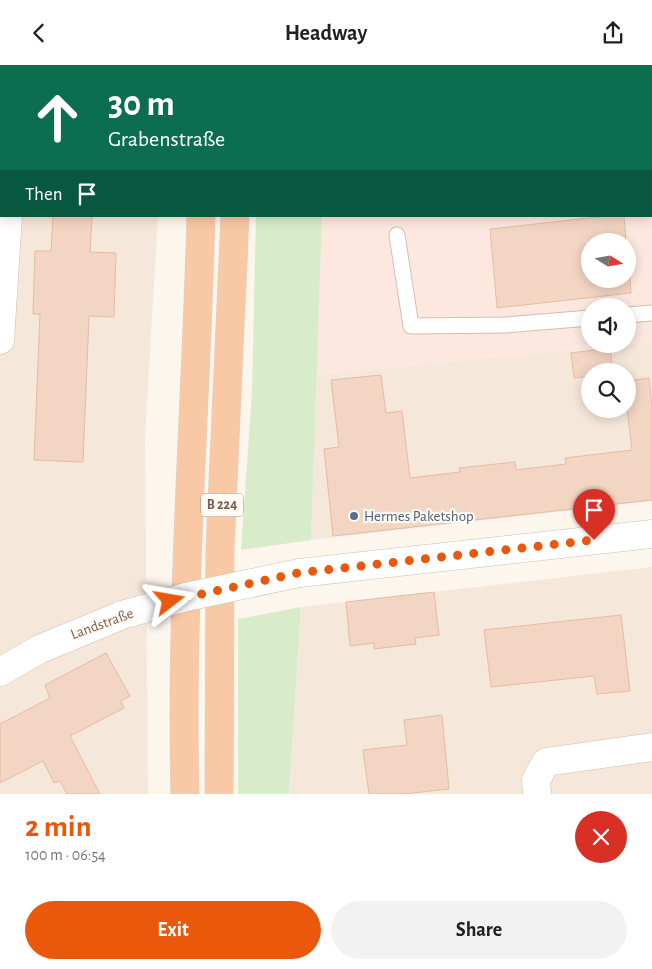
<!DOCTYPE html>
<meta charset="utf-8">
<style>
:root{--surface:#fff;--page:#f2f2f2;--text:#202124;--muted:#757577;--accent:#ea580c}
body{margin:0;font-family:"Alegreya Sans",sans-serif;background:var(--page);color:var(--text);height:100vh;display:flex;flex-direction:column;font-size:19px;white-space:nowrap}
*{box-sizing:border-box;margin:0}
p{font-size:16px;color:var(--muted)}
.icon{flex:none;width:28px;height:28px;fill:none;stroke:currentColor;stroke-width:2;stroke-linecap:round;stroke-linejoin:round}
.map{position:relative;height:729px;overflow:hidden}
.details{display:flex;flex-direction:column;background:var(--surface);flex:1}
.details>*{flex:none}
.guide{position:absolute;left:0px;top:0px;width:652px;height:152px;box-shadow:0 2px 12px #0003;background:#0b6e4f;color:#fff;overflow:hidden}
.needle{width:32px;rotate:101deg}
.controls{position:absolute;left:581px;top:168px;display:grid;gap:10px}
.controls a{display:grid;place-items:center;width:55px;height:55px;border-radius:50%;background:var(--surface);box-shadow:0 2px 12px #0003;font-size:25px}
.pin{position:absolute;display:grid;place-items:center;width:42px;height:42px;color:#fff;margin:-51px -21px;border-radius:50% 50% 50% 0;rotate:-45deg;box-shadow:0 0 5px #0007}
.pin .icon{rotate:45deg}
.me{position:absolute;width:55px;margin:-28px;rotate:76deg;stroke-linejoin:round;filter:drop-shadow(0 0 4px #0008)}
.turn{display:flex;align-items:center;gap:18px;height:105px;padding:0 25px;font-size:22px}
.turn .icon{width:65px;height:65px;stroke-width:2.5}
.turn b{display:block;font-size:35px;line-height:42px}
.then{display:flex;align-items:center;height:48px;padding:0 25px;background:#0003;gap:10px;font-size:19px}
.round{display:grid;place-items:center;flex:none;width:52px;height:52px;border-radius:26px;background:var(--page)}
.headline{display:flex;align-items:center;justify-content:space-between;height:85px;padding:0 25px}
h1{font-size:30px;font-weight:700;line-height:38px;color:var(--accent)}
.button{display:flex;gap:10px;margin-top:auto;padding:10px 25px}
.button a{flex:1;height:58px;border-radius:30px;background:var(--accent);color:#fff;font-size:20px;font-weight:700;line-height:58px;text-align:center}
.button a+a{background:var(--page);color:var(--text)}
header{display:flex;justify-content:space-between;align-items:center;height:65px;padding:0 25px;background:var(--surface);font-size:22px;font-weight:700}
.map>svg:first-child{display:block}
.residential{fill:#f5e8da;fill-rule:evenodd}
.commercial{fill:#fde8e0;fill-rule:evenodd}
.green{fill:#d8ecc9}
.building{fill:#f3d5c3;stroke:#e6bba3}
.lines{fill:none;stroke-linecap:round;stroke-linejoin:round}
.service-casing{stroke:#d1beb0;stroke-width:17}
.minor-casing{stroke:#d1beb0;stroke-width:29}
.tertiary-casing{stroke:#d1beb0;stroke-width:29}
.trunk-casing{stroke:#dad1cd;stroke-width:29}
.service{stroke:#fff;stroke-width:15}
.minor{stroke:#fff;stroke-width:28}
.tertiary{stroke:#fff;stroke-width:28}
.trunk{stroke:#f9c8a4;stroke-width:28}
.tertiary-bridge-casing{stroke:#d1beb0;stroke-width:29;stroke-linecap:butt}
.tertiary-bridge{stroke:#fff;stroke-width:28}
.route{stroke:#ea580c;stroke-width:9;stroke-dasharray:0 16.2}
.service-dot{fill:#5c6f8a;stroke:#fffaf3;stroke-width:2}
.labels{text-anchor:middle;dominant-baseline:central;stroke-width:4.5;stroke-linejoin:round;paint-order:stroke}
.shield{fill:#fffaf3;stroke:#a28b7f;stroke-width:1}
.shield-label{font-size:14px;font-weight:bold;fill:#7a5c4d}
.service-label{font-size:15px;fill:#4e5e75;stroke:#fffaf3;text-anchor:start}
.street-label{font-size:15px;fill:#7a5c4d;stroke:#fffaf3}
</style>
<header><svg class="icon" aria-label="back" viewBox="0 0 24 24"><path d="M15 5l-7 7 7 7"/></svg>Headway<svg class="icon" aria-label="share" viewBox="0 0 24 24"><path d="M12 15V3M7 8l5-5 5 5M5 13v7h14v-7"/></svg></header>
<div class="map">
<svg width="652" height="729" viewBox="0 0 652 729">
<rect width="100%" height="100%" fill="#fdf6ec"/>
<!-- residential -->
<g class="residential">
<polygon points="0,0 167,0 1,1 1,151 158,151 145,373 148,729 0,729"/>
<path d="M652,277V436L311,475L316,310ZM590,306H628V344H590Z"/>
<polygon points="652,502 652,729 289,729 301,542"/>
</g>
<!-- commercial -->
<path class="commercial" d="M319,0H652V277L316,310L322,151H651V1ZM590,176H628V214H590ZM590,241H628V279H590Z"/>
<!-- green -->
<g class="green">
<polygon points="256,151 322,151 311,475 241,485 252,326"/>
<polygon points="301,542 289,729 238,729 238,554"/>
</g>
<!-- building -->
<g class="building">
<polygon points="53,151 92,151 90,187 116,188 114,252 89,251 83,397 34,395 40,249 33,249 35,186 51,186"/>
<polygon points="607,151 624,151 626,176 590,176 590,214 628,214 628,189 631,228 497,243 490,164"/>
<polygon points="610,283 613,306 590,306 590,311 574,313 571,288"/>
<polygon points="381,310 386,348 402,346 410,413 460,407 459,403 515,397 516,405 566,399 565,393 632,385 627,344 628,316 649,313 652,341 652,435 333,471 324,384 339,382 331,315"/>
<polygon points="434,527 439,570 415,573 416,579 374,584 374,578 350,581 346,537"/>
<polygon points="621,550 630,626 597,629 594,611 491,622 484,565"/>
<polygon points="106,588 130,631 121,636 124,643 70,671 100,729 67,729 60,716 54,718 43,696 0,718 0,659 50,633 45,620"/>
<polygon points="442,650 449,724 403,729 369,729 363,685 407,680 404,655"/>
</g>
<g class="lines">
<defs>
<g id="service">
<polyline points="397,170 411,261 506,260 590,253"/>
<polyline points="628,250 652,248"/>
</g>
<g id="minor">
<polyline points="16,1 16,0"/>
<polyline points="0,275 8,151"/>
<polyline points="537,729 536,715 546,697 652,682"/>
</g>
<g id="tertiary">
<polyline points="299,508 652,469"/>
<polyline points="0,607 40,584 122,550"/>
</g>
<g id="trunk">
<polyline points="204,1 204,0"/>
<polyline points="237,1 237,0"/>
<path d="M185,729C180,536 196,344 201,151"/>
<polyline points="219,729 220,484 235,151"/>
</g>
</defs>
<!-- service casing -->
<use href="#service" class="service-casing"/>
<!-- minor casing -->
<use href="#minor" class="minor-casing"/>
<!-- tertiary casing -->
<use href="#tertiary" class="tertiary-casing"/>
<!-- trunk casing -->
<use href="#trunk" class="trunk-casing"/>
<!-- service -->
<use href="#service" class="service"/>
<!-- minor -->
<use href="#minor" class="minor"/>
<!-- tertiary -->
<use href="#tertiary" class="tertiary"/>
<!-- trunk -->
<use href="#trunk" class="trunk"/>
<defs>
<polyline id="tertiary-bridge" points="122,550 186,532 299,508"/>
</defs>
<!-- tertiary-bridge casing -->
<use href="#tertiary-bridge" class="tertiary-bridge-casing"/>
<!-- tertiary-bridge -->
<use href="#tertiary-bridge" class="tertiary-bridge"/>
</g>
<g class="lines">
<!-- route -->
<polyline class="route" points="170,536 298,508 594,475"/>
</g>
<!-- markers -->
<circle class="service-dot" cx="354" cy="451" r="5"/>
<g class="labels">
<!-- shield labels -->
<rect class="shield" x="201" y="428.5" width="42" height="23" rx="4"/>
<g class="shield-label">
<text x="222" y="440">B 224</text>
</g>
<!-- service labels -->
<g class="service-label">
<text x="364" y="451">Hermes Paketshop</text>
</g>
<!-- street labels -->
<g class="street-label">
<text transform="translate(102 559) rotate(-20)">Landstraße</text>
</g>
</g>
</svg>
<div class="controls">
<a><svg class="needle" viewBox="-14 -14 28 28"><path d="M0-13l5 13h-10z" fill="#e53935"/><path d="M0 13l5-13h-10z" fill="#757577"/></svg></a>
<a><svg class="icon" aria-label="sound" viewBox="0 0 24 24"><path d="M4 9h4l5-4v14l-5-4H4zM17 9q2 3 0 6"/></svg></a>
<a><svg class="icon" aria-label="search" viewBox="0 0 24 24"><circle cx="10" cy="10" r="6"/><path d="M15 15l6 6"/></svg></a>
</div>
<div class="pin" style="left:594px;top:475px;background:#d93025"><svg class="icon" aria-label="arrive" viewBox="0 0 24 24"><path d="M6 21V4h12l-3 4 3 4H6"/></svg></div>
<svg class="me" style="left:170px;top:536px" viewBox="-20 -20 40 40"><path d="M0-17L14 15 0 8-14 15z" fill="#ea580c" stroke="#fff" stroke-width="4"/></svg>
<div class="guide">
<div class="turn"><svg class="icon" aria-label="ahead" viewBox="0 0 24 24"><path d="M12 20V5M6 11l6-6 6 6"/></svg><div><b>30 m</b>Grabenstraße</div></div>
<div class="then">Then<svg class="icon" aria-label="arrive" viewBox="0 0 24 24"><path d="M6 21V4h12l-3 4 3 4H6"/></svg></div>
</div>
</div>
<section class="details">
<div class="headline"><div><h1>2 min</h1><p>100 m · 06:54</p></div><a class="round" style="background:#d93025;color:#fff"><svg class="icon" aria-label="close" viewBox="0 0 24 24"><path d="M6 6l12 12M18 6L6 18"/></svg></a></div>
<div class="button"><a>Exit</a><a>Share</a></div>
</section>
